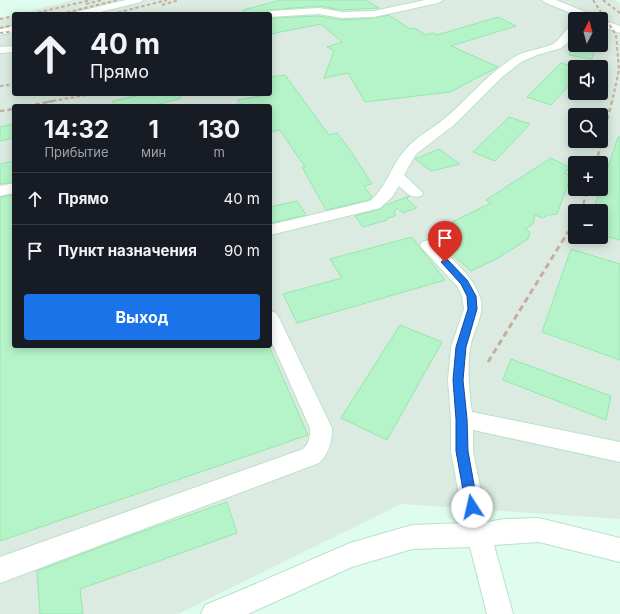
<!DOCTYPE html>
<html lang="ru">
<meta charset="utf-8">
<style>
:root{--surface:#171b24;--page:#20242c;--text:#f1f3f6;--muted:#9ea1a6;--line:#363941;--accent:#1a73e8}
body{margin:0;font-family:Inter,sans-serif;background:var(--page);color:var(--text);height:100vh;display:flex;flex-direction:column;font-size:15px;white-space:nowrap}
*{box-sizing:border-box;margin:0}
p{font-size:13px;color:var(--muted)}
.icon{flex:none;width:22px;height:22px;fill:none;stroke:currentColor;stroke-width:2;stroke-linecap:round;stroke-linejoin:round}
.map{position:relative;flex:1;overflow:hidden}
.drawer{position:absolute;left:12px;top:104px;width:260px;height:244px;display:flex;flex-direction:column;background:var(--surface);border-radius:4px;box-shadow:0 2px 10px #0003}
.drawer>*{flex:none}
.guide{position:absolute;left:12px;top:12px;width:260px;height:84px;border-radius:4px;box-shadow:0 2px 10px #0003;background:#171b24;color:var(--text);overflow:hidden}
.needle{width:26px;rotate:6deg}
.tools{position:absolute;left:568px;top:12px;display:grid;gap:8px}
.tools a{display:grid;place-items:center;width:40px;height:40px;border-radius:4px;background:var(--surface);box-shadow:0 2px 10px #0003;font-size:20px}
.pin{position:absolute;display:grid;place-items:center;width:34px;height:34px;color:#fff;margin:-41px -17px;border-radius:50% 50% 50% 0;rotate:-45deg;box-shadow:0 0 4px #0007}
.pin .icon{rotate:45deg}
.me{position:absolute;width:44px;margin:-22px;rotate:350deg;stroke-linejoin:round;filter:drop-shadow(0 0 3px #0008)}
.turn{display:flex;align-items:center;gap:14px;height:84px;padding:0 12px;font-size:18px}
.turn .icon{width:52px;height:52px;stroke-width:2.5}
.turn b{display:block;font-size:28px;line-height:34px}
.eta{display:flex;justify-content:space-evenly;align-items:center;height:68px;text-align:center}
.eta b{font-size:24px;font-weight:700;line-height:28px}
.action{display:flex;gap:8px;margin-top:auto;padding:8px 12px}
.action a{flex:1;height:46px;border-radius:4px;background:var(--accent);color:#fff;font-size:16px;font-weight:700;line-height:46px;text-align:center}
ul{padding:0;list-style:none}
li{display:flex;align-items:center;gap:12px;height:52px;padding:0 12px;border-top:1px solid var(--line)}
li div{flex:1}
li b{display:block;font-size:15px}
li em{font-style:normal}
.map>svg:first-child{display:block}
.industrial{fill:#dbebe1;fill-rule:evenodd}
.building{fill:#b5f4c8;stroke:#95e7ac}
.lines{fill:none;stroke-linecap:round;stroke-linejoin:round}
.minor-casing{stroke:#bae1c9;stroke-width:2}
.minor{fill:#fff;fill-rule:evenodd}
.rail-far2{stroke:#c6af9e;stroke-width:2;stroke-dasharray:3.5 2.5;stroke-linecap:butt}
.rail-far1{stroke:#c6af9e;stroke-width:2.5;stroke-dasharray:4.5 3;stroke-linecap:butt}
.rail{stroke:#c6af9e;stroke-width:3;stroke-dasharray:6 4;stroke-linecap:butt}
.route{fill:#1a73e8;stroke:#114b97}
</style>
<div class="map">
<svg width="620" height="614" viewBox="0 0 620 614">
<rect width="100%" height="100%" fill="#defdee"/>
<!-- industrial -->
<path class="industrial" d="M73,0H615L620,4V519L401,504L178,614H0V19L14,16V94H270V14H20ZM575,19H601V45H575ZM575,67H601V93H575ZM14,106H270V346H14ZM575,115H601V141H575ZM575,163H601V189H575ZM575,211H601V237H575Z"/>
<!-- building -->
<g class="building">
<polygon points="281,0 366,0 379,8 342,10 319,6 270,10 264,14 244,14 243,10"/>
<polygon points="389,15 410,29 414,28 426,35 433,33 437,35 498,17 516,26 451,46 498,67 496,68 450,92 365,102 348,73 324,78 334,51 327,47 342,42 321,24 270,34 270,18 319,16 342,20 374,18"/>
<polygon points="573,45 596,45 592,59 569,55"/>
<polygon points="561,63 575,67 575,79 551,105 527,97"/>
<polygon points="285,75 329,135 337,133 350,150 372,184 364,186 372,197 369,200 326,210 302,167 305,167 280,130 270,132 270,106 238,106 238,100 270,94 270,77"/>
<polygon points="144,94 180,94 180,99 150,106 114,106 113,101"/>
<polygon points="509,117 530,124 495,161 473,152"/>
<polygon points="14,124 14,138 0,141 0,127"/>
<polygon points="618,137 620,137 620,240 601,235 601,211 593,211"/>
<polygon points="439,149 460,164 431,171 415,159"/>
<polygon points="551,158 571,168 564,173 571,176 557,214 548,215 543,218 535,215 533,224 525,229 530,232 528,239 498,258 471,271 428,234 491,203 486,200"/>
<polygon points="14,161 14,182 0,184 0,164"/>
<polygon points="14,195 14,346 269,346 308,435 0,541 0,197"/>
<polygon points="409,196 407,199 417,208 403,213 397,208 394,212 396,215 386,219 387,220 363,227 355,216 380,209 386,205"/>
<polygon points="297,201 306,215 270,223 270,207"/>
<polygon points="412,237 445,280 297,323 283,294 342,278 330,259"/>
<polygon points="571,249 620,264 620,360 542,332"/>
<polygon points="400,325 442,342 387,440 341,418"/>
<polygon points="511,359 611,396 606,420 503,380"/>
<polygon points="227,502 237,533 80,589 83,614 40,614 37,571 127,537"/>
</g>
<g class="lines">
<defs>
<g id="minor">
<polygon points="126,0 143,0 141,2 92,14 74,14 75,12"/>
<polygon points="425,0 443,0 438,3 374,17 342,18 319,14 270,17 270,14 265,14 270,11 319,8 342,12 374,11"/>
<polygon points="542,0 556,0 598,17 599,19 585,19 544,2"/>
<polygon points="601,19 620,26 620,33 601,26"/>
<path d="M575,24V34L571,40L561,48L537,55L521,62L502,77L454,125L416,154L404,175L423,193L421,196C411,199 406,192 399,186L392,197L380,208L270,235V225L370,201C387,187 391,165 406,149C416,137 432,129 444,119C467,100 487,74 513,58C525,50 540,50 553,44C562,39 566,26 575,24Z"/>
<polygon points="14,26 14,32 0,35 0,29"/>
<polygon points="14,46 14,52 0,53 0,47"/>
<polygon points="14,183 14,193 0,196 0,186"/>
<path d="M428,240L434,242C450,258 471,273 479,295C487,313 473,330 470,348C467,370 469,390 472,412L620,442V462L473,430V451L487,522L505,519L539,518L620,538V562L539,542L494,545L513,614H487L470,547L412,549L352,567L248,614H201L205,605L239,591L350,543L412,525L464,523L451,451V419L448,380L451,347L464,309L462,296L457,286L420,246L422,242Z"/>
<path d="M270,311L276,313L279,318L332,428C332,442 329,453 319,463L0,583V557L303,449C310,442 310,437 310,428L270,338Z"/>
</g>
</defs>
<!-- minor casing -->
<use href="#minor" class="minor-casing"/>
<!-- minor -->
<use href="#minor" class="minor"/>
<!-- rail-far2 -->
<g class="rail-far2">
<polyline points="593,0 616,35 619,70 612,102"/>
<polyline points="603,0 620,13"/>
<polyline points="86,4 102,0"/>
<polyline points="162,5 179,0"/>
<polyline points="32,14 91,0"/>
<polyline points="61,14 117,0"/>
<polyline points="112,14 167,0"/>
<polyline points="0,19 14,16"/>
<polyline points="0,28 14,25"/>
<polyline points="0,33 14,31"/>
<polyline points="0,86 14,84"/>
<polyline points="47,102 92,94"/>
</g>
<!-- rail-far1 -->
<g class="rail-far1">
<polyline points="28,106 53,101"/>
<polyline points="0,111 14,109"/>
<polyline points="596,163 612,101"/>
<polyline points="581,211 588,189"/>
<polyline points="568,233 575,221"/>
</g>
<!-- rail -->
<polyline class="rail" points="488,362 568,232"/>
</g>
<!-- route -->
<polygon class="route" points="445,259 448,260 467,280 476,296 477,309 466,347 463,380 467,419 468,451 478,507 476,511 472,513 468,511 466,507 456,451 456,419 453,380 456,347 468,309 467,296 461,284 441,262"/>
</svg>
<div class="tools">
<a><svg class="needle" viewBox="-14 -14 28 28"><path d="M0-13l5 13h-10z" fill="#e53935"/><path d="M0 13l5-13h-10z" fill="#9ea1a6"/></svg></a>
<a><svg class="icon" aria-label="sound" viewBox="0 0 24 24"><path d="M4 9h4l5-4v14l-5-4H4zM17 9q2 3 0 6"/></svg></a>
<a><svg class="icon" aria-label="search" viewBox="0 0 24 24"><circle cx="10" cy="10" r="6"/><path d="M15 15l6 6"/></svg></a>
<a>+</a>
<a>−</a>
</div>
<div class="pin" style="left:445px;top:262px;background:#d93025"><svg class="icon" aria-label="arrive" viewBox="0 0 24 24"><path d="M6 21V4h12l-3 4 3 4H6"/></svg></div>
<svg class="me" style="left:472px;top:507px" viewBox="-20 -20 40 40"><circle r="19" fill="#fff"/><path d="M0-13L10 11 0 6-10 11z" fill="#1a73e8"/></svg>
<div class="guide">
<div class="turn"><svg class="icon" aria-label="ahead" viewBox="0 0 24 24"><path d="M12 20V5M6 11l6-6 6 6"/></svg><div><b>40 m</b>Прямо</div></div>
</div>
<section class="drawer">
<div class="eta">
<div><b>14:32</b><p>Прибытие</p></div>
<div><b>1</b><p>мин</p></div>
<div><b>130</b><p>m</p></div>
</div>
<ul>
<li><svg class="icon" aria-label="ahead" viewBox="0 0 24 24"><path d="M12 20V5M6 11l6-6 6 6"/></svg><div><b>Прямо</b></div><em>40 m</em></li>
<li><svg class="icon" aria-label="arrive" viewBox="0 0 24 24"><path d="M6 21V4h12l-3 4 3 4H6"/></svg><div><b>Пункт назначения</b></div><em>90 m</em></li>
</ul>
<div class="action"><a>Выход</a></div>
</section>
</div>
